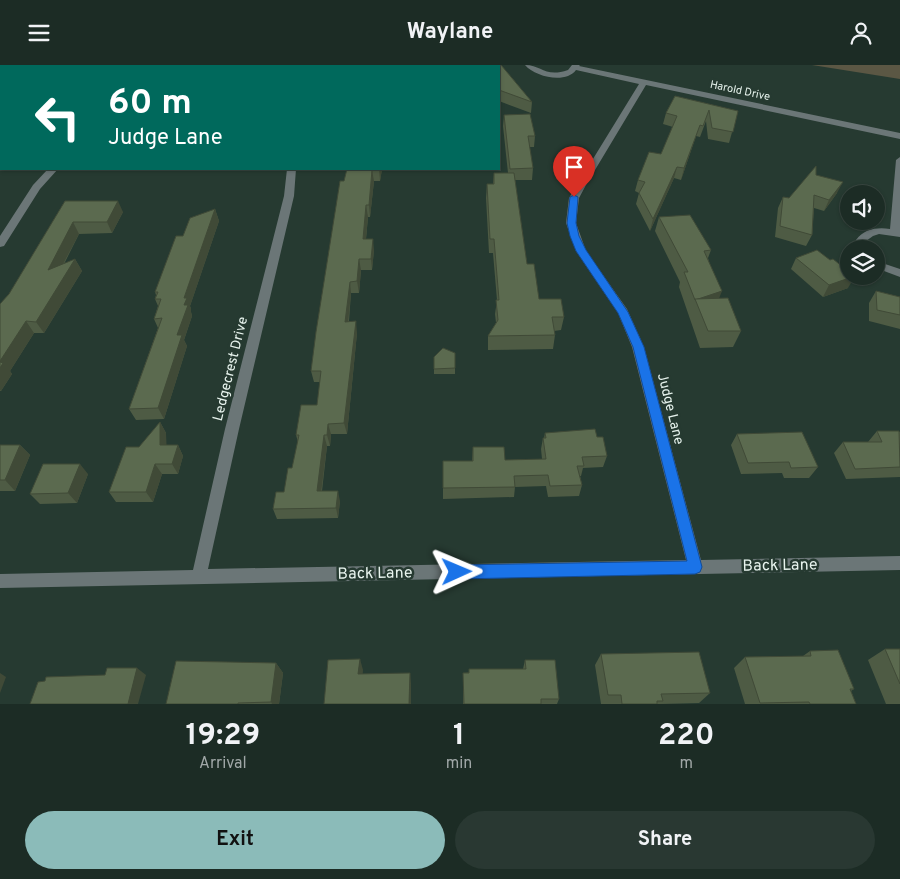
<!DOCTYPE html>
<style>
:root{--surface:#1c2c25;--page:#293832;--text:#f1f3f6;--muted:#a0a7a7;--line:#3a4842;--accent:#8bbbb9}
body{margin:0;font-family:Overpass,sans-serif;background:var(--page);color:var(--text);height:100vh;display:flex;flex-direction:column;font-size:19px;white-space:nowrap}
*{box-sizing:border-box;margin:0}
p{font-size:16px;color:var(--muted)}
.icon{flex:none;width:28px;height:28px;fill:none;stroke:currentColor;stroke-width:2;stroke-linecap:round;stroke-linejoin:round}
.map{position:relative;height:639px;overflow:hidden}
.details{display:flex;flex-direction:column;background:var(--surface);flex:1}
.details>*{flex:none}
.hud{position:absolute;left:0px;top:0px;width:500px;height:105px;box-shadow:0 1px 4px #0004,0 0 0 1px var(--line);background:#00695c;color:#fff;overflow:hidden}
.tools{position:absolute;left:840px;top:120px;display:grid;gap:10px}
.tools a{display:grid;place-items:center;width:45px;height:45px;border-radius:50%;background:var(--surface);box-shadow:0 1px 4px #0004,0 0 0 1px var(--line);font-size:25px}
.pin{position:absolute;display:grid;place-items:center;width:42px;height:42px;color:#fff;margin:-51px -21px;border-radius:50% 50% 50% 0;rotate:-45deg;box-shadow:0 0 5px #0007}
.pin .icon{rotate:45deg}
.me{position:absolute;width:55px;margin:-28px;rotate:89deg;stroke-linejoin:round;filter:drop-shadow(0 0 4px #0008)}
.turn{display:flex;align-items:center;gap:18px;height:105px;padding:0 25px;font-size:22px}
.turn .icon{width:65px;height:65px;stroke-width:2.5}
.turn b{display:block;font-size:35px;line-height:42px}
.eta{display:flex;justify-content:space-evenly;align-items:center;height:85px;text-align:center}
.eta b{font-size:30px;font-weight:700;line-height:35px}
.primary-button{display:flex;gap:10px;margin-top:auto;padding:10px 25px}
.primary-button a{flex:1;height:58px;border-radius:30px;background:var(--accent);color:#111;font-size:20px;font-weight:700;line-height:58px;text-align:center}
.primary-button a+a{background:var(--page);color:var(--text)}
header{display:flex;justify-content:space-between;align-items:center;height:65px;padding:0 25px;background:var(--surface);font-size:22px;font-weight:700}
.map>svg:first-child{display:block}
.green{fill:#5b5744}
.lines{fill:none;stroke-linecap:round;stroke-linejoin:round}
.street{fill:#6b7677;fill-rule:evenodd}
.wall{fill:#4e5b44}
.shaded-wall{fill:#404a37}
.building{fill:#5b6a4f;stroke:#404a37}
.route{fill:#1a73e8;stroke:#114b97}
.labels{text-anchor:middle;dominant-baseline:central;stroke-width:5;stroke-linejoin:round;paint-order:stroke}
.far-street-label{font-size:11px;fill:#e7f3ed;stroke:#263a31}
.street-label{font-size:14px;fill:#e7f3ed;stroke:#263a31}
.near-street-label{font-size:16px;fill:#e7f3ed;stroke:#263a31}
</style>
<header><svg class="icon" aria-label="menu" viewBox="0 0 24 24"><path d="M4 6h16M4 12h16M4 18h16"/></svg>Waylane<svg class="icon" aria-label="person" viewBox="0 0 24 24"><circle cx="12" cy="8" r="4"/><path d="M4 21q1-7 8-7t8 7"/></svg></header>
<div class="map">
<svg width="900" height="639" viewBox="0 0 900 639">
<rect width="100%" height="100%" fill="#263a31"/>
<!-- green -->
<polygon class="green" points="812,0 900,0 900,14"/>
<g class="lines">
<!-- street -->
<g class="street">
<path d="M525,0C542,0 545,13 568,5L572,0H580L579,1L900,68V74L646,20L586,120L579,133L576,158L586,186L627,244L644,282L701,495L900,491V505L0,523V509L193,505L225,364L284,131L287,104H296L294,131L239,364L208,504L686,495L632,282L618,248L576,186L566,158L569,133L639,19L576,5C566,19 535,12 525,0Z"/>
<path d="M900,92V172L879,169L873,171L866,176V184H856V175C864,164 877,162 890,164L896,95Z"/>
<polygon points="48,104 58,104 40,124 4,181 0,182 0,171 33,120"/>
<polygon points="876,196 900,204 900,212 876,203"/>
</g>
</g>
<!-- wall -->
<g class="wall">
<polygon points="459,0 501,0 532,37 531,48 499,36 499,1 459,1"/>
<polygon points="675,31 738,46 729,78 708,74 706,56 700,72 696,71 681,115 674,113 650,166 636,139 639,128 635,126 638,115 661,89 673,62 663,59 666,48"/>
<polygon points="504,50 535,71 534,82 529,82 533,103 532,115 515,115 527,199 539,234 564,252 561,265 554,266 555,270 553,284 488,285 488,271 496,258 495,249 497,235 493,188 489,188 486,133 487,119 493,119 494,108 508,108 503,61"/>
<polygon points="347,104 382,104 380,116 374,116 370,152 368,152 366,174 374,185 372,205 361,205 359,228 351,228 349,256 357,268 347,369 331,369 330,381 327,381 322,426 340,436 338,453 277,454 273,444 284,427 292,403 298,377 296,370 317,340 320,317 314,317 311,306"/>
<polygon points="816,110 837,128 824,146 814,143 812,170 806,181 775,172 778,143 783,132 789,133"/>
<polygon points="65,136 123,147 112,168 79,169 64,199 75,194 82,206 44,268 34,268 10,306 12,309 1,326 0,326 0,239 9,229"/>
<polygon points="215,144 219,156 190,241 191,244 191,247 192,251 184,275 187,281 164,354 136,355 129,344 158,263 154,254 158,241 155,234 156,230 155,227 183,171"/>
<polygon points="659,152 711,185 708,193 719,234 741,266 733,282 700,283 679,222 680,217 655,166"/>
<polygon points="796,193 848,223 823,232 791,204"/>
<polygon points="876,226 900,232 900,264 869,256 869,238"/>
<polygon points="455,288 455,309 434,309 434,292"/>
<polygon points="160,357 166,368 166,380 178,380 183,391 178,409 162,409 153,437 116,437 109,427 139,382"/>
<polygon points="877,366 900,367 900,412 846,414 834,388 843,377 868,377"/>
<polygon points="545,368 597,372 607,391 603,402 583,403 581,411 580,411 582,420 579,431 548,432 546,421 515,422 514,432 443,434 443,396 472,396 473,382 505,395 542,394 541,384 543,373 544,373"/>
<polygon points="737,369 818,402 809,413 784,413 782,408 741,409 731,380"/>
<polygon points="0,380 20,380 30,390 15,426 0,426"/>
<polygon points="88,409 77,438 40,439 30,429"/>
<polygon points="885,584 900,584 900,639 886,639 868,595"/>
<polygon points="810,586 854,624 851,626 856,639 745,639 734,603 745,592 803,591"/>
<polygon points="601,589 710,628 699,638 660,639 601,639 595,600"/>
<polygon points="525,595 559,634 557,639 463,639 463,608 523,604"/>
<polygon points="276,598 283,608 279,639 166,639"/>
</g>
<!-- shaded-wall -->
<g class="shaded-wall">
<polygon points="202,0 211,0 210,1 201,1"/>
<polygon points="700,60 696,71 681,115 684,103"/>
<polygon points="677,102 674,113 650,166 653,154"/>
<polygon points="379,104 382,104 380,116"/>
<polygon points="372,105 374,116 370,152 369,140"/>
<polygon points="843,117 837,128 824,146 829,135"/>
<polygon points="118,136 123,147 112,168 107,157"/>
<polygon points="366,140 368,152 365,185 363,174"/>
<polygon points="215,144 219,156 190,241 191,244 191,247 192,251 184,275 187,281 164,354 158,343 184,240 184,233"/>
<polygon points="73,157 79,169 54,216 48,205"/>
<polygon points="373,174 374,185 372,205 371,194"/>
<polygon points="75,194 82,206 44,268 36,257"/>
<polygon points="359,194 361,205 359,228 357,216"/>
<polygon points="855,211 848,223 823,232 829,220"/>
<polygon points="350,217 351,228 347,268 345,257"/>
<polygon points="722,226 716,241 695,235"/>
<polygon points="26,256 34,268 10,306 12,309 1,326 0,325 0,296"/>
<polygon points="356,256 357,268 347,369 344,358"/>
<polygon points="160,357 166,368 167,391 160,380"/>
<polygon points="328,359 331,369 330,381 327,370"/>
<polygon points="324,370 327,381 320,436 317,426"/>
<polygon points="20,380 30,390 15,426 5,415"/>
<polygon points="178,380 183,391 178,409 172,399"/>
<polygon points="80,399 88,409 77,438 68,428"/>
<polygon points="155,399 162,409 153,437 146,427"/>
<polygon points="338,426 340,436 338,453 336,443"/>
<polygon points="360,594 363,605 362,620 358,609"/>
<polygon points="276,598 283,608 279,639 272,639 271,637"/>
<polygon points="137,603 146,610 138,639 128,639"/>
<polygon points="0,608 6,612 0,628"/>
<polygon points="410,608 411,618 411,639 409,639"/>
</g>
<!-- building -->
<g class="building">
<polygon points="171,0 202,0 201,1 170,1"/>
<polygon points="463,0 501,0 532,37 499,25 499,1 464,1"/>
<polygon points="675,31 738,46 733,67 712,63 709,45 703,61 700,60 684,103 677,102 653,154 639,128 645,117 638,115 649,87 661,89 677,51 666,48"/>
<polygon points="530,49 535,71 528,71 533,103 510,104 504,50"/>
<polygon points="816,101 816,110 843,117 829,135 814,130 812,170 780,161 783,132 789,133"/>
<polygon points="347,104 379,104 379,105 372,105 369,140 366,140 363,174 373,174 371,194 359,194 357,216 350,217 345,257 356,256 344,358 328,359 327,370 324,370 317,426 338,426 336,443 273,444 276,427 284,427 288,403 292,403 299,370 296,370 301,340 317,340 321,306 311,306 316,267 340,116 344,116"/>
<polygon points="494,108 514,108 527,199 534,199 539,234 561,234 564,252 552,252 555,270 488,271 498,255 496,235 499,235 494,174 490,174 487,119 494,119"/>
<polygon points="65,136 118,136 107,157 73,157 48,205 75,194 36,257 26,256 0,296 0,239 9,229"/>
<polygon points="215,144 184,233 187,233 184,240 188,240 177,270 182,270 158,343 129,344 162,253 154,254 161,234 155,234 158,227 155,227 176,171 183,171 190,153"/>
<polygon points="690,150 711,185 704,186 722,226 695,235 684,207 688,207 659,152"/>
<polygon points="817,185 830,195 833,194 849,207 849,211 855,211 829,220 796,193"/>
<polygon points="876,226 900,232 900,250 877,245"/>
<polygon points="728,233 741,266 708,266 695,234"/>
<polygon points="443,283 455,288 455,303 434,304 434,292"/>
<polygon points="0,297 3,298 0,303"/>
<polygon points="160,357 160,380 178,380 172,399 155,399 146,427 109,427 126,382 139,382"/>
<polygon points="595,364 597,372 603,372 607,391 582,392 584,401 577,401 582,420 550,421 548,410 514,411 515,422 443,423 443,396 473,396 473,382 504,382 505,395 546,394 543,373 546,373 545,368"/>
<polygon points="877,366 899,366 900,402 855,404 843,377 882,377"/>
<polygon points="802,367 818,402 791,403 789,397 748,398 737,369"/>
<polygon points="0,380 20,380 5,415 0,415"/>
<polygon points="43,399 80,399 68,428 30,429"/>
<polygon points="885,584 900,584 900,619"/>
<polygon points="838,585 854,624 850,624 856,639 810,639 809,637 760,638 745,592 811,591 810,586"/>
<polygon points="699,587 710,628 661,629 663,636 657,636 657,639 622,639 621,630 608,630 601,589"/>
<polygon points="360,594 358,609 410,608 409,639 324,639 328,595"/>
<polygon points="525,595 555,595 559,634 541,634 541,639 464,639 463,608 469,608 469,604 526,604"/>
<polygon points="176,596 276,598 271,637 238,638 238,639 166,639"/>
<polygon points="107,603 137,603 128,639 30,639 38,617 45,616 46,612 105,610"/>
</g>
<!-- route -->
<polygon class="route" points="574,130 578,132 576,158 579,171 586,185 628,247 644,282 702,502 700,507 695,509 457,514 452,512 450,507 452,502 457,500 687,496 633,282 618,248 576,186 570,171 567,158 570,132"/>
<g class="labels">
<!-- far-street labels -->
<g class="far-street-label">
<text transform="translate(740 26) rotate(12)">Harold Drive</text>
</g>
<!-- street labels -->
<g class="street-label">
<text transform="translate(231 304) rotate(-76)">Ledgecrest Drive</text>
<text transform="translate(670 344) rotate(76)">Judge Lane</text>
</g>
<!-- near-street labels -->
<g class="near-street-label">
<text transform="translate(780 501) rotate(-1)">Back Lane</text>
<text transform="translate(375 509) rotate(-1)">Back Lane</text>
</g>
</g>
</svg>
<div class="tools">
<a><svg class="icon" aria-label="sound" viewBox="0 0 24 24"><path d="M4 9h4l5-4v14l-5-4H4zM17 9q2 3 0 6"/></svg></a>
<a><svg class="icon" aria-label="layers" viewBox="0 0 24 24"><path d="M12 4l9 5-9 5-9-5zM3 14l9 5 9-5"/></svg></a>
</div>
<div class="pin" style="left:574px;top:132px;background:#d93025"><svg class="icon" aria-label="arrive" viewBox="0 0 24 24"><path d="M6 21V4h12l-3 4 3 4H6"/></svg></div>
<svg class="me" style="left:457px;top:507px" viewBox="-20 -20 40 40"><path d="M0-17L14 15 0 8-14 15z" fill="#1a73e8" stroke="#fff" stroke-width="4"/></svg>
<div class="hud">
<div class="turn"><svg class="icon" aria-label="left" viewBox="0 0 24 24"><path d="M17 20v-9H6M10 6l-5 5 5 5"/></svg><div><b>60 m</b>Judge Lane</div></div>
</div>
</div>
<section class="details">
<div class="eta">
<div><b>19:29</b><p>Arrival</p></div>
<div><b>1</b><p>min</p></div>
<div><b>220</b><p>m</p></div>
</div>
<div class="primary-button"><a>Exit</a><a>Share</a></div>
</section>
